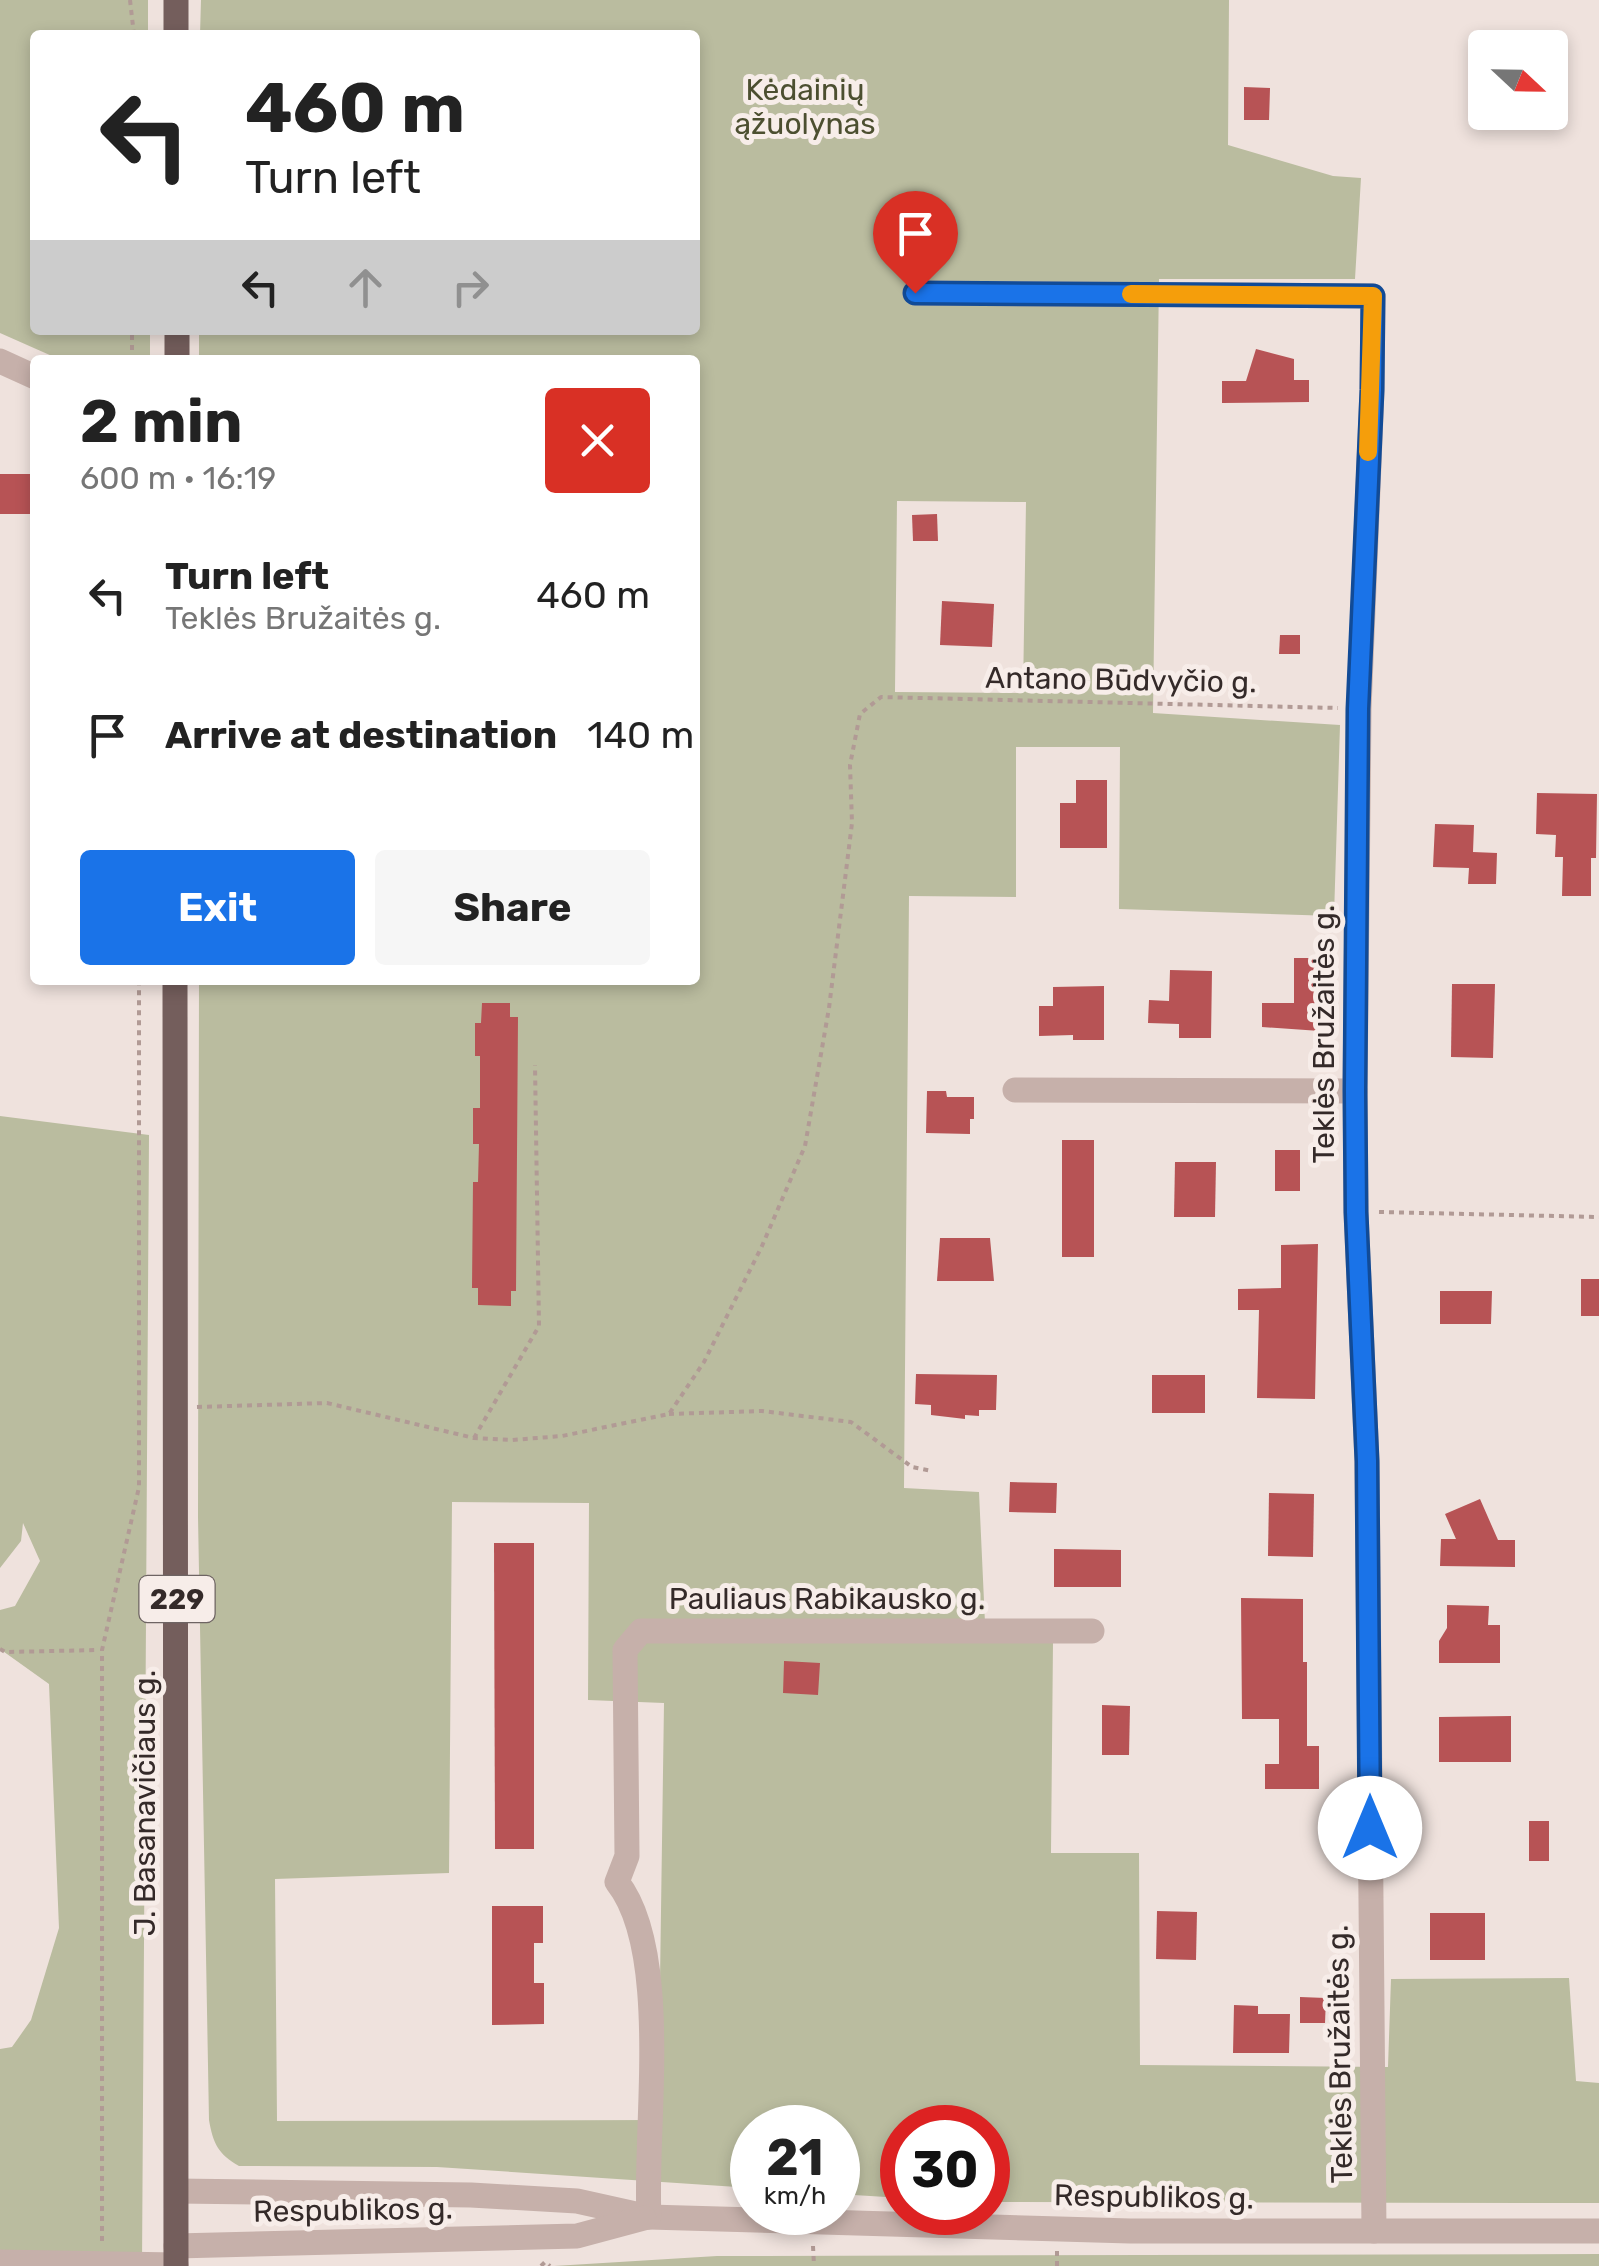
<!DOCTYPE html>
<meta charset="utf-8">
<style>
:root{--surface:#fff;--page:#f6f6f6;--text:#222;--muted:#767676;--accent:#1a73e8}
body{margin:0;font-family:Rubik,sans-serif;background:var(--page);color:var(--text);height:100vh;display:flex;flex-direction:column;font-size:38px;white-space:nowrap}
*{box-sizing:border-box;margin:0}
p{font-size:32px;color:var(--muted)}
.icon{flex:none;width:55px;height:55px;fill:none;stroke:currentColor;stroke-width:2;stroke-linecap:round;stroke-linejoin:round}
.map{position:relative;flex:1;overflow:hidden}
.sheet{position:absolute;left:30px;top:355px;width:670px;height:630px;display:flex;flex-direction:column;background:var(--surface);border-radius:10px;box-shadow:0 5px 15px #0003}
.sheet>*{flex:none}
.guide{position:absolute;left:30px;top:30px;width:670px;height:305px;border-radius:10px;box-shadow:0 5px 15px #0003;background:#fff;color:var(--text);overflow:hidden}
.needle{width:65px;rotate:112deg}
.controls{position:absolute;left:1468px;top:30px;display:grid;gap:20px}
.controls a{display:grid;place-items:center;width:100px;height:100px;border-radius:10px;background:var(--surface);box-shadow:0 5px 15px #0003;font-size:50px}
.speed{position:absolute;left:730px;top:2105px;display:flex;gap:20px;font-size:50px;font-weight:700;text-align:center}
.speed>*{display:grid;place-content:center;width:130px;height:130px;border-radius:50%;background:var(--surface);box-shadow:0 5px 15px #0003;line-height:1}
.speed small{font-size:25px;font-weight:400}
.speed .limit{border:15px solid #d22;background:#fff;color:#111}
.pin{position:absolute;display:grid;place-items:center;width:85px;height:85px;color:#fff;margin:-102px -42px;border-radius:50% 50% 50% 0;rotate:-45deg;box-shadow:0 0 10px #0007}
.pin .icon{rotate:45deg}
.me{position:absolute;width:110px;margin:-55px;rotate:0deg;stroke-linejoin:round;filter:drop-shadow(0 0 8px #0008)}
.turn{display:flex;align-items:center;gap:35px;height:210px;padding:0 50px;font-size:45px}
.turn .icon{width:130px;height:130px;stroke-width:2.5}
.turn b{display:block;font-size:70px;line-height:85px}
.lanes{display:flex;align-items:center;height:95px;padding:0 50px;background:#0003;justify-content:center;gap:50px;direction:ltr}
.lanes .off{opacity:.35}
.round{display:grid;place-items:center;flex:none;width:105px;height:105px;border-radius:10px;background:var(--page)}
.overview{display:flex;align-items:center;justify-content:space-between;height:170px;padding:0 50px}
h1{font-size:60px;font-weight:700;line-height:75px}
.cta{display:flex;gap:20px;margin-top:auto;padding:20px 50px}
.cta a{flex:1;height:115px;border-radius:10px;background:var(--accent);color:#fff;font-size:40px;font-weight:700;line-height:115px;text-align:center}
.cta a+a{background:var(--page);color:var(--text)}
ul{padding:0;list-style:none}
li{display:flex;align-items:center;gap:30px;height:140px;padding:0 50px}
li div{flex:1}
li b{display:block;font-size:38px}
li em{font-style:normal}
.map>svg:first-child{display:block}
.green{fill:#babc9f;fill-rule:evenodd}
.building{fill:#b75355}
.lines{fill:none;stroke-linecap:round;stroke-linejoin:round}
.path{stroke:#b19a95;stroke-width:4;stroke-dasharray:5 5;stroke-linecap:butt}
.street{stroke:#c6b0aa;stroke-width:25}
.primary{stroke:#745e5c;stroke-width:25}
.route-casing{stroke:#114b97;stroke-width:25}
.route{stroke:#1a73e8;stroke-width:18}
.slow{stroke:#f59e0b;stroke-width:18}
.labels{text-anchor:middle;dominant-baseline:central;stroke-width:10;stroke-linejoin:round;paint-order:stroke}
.shield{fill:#f7ede9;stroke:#6e6463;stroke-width:2.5}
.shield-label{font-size:28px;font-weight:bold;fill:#342a29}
.park-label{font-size:30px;fill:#4c4f30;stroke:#f7ede9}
.street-label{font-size:30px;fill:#342a29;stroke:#f7ede9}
</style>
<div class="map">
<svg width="1599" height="2266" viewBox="0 0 1599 2266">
<rect width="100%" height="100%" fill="#efe2dd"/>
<!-- green -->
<g class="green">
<polygon points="0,0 148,0 148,35 35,35 35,330 150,330 150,360 61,360 0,333"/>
<path d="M201,0H1229L1228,145L1333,176L1361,178L1355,279H1159L1153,713L1340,725L1334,916L1119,909L1120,747H1016V897L909,896L904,1488L979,1492L985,1623L1053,1641L1051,1853H1139L1140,2065L1388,2067L1391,1979L1569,1978L1576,2081L1599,2083V2203L988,2202V2128H902V2198L838,2194V2128H752V2188L437,2167L239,2166C218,2154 213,2143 209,2120L198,1517L199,980H695V360H199V330H695V35H200ZM897,501L1026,502L1023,693L895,692ZM452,1502L589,1503L588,1700L664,1703L658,2120L277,2121L275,1879L449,1873Z"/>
<polygon points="0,1116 149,1135 142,2266 0,2266 0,2049 12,2047 31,2020 59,1928 49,1684 0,1649 0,1610 15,1606 40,1561 23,1523 21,1541 0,1568"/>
<polygon points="1599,2254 1599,2266 554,2266 717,2256"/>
</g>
<!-- building -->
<g class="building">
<polygon points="1244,87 1270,88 1269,120 1244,120"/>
<polygon points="1256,349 1294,359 1294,380 1309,380 1309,402 1222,403 1222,381 1246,381"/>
<rect x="0" y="474" width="31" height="40"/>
<polygon points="937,514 938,541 913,541 912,515"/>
<polygon points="942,601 994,604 992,647 940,645"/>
<polygon points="1280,635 1300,635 1300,654 1279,654"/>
<polygon points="1076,780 1107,780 1107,848 1060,848 1060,803 1076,803"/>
<polygon points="1537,793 1597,794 1596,858 1591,858 1591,896 1562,896 1563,857 1555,857 1556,835 1536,834"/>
<polygon points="1435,824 1474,825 1473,852 1497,853 1496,884 1468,884 1469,868 1433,867"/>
<polygon points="1294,958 1320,958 1320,1031 1262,1027 1262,1003 1294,1003"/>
<polygon points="1170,970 1212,971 1211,1038 1179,1038 1179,1024 1148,1023 1149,1000 1169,1001"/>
<polygon points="1452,984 1495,984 1493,1058 1451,1057"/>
<polygon points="1104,986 1104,1040 1073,1040 1073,1035 1039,1036 1039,1006 1053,1006 1053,987"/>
<polygon points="482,1003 510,1003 510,1017 518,1017 516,1291 511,1291 511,1306 478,1305 478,1288 472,1288 473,1182 478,1182 479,1144 473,1144 473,1108 480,1108 480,1056 475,1056 475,1023 481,1023"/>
<polygon points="927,1091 946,1091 947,1097 974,1097 974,1119 970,1119 970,1134 926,1133"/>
<rect x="1062" y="1140" width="32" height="117"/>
<rect x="1275" y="1150" width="25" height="41"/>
<polygon points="1175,1162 1216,1162 1215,1217 1174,1217"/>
<polygon points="940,1238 990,1238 994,1281 937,1281"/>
<polygon points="1318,1244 1315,1399 1257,1398 1259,1310 1238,1310 1238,1289 1281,1288 1281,1245"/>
<rect x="1581" y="1279" width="18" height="37"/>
<polygon points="1440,1291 1492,1291 1491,1324 1440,1324"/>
<polygon points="916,1374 997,1375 996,1410 979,1410 979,1416 965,1415 965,1419 931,1415 931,1405 915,1404"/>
<rect x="1152" y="1375" width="53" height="38"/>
<polygon points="1010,1482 1057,1483 1056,1513 1009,1512"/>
<polygon points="1269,1493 1314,1494 1313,1557 1268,1556"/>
<polygon points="1480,1499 1498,1540 1515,1540 1515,1567 1440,1566 1441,1539 1456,1539 1445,1514"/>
<polygon points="494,1543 534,1543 534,1849 495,1849"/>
<polygon points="1054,1549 1121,1550 1121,1587 1054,1587"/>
<polygon points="1241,1598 1303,1599 1303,1662 1307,1662 1307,1746 1319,1746 1319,1789 1265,1789 1265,1764 1279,1764 1279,1719 1242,1719"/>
<polygon points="1447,1605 1489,1606 1488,1625 1500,1625 1500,1663 1439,1663 1439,1641 1447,1628"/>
<polygon points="784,1661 820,1663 818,1695 783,1693"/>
<polygon points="1102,1705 1130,1706 1129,1755 1102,1755"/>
<polygon points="1511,1716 1511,1762 1439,1762 1439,1717"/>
<rect x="1529" y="1821" width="20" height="40"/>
<polygon points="492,1906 543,1906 543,1943 534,1943 534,1983 544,1983 544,2024 492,2025"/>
<polygon points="1157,1911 1197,1912 1196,1960 1156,1959"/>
<rect x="1430" y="1913" width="55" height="47"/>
<polygon points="1300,1997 1326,1998 1325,2023 1300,2023"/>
<polygon points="1234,2005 1258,2006 1258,2014 1290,2014 1289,2053 1233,2053"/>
</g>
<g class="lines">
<!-- path -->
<g class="path">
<polyline points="130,0 134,35"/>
<polyline points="132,360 132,330"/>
<polyline points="1379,1212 1599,1217"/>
<polyline points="197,1407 327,1403 474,1438 512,1440 562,1436 669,1414 704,1362 762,1246 805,1146 829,1008 852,823 850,765 860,714 881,697 1338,708"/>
<polyline points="669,1414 762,1411 851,1422 912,1467 932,1471"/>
<polyline points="474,1438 539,1326 535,1065"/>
<polyline points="0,1649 5,1652 99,1650"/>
<polyline points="102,2241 102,1650 139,1487 139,980"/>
<polyline points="813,2246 814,2266"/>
<polyline points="541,2266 545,2262 550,2266"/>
<polyline points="1057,2266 1057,2251"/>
</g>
<!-- street -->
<g class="street">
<polyline points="915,293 1373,296 1372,390 1359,709 1355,1091 1356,1212 1367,1461 1374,2231"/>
<polyline points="0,361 35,377"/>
<polyline points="1015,1090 1355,1091"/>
<polyline points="177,2191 471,2195 577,2201 649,2217 1130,2231 1599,2231"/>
<path d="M649,2217C644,2130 672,1951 617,1882L627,1856L625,1650L641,1631H1092"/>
<polyline points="176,2246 577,2236 644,2218"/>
<polyline points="0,2262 176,2265"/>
</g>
<!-- primary -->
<g class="primary">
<polyline points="176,0 176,35"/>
<polyline points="177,330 177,360"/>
<polyline points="175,980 176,2266"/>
</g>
</g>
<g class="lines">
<defs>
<polyline id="route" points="915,293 1373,296 1372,390 1358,709 1355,1091 1356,1212 1367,1461 1370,1828"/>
</defs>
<!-- route casing -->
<use href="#route" class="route-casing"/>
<!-- route -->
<use href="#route" class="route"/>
<!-- slow -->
<polyline class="slow" points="1131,294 1373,296 1368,452"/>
</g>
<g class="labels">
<!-- shield labels -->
<rect class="shield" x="139.5" y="1576" width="75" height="46" rx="8"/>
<g class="shield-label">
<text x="177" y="1599">229</text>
</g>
<!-- park labels -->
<g class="park-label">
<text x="805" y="90">Kėdainių<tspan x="805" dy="34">ąžuolynas</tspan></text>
</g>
<!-- street labels -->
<g class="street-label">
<text transform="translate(1121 680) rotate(1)">Antano Būdvyčio g.</text>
<text transform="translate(1324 1034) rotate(-90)">Teklės Bružaitės g.</text>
<text x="827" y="1599">Pauliaus Rabikausko g.</text>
<text transform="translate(145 1803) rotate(-90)">J. Basanavičiaus g.</text>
<text transform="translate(1340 2054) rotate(-91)">Teklės Bružaitės g.</text>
<text transform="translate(1154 2197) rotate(1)">Respublikos g.</text>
<text transform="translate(353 2210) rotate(-1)">Respublikos g.</text>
</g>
</g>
</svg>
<div class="controls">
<a><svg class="needle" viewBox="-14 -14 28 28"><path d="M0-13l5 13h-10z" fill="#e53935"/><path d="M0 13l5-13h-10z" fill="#767676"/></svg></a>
</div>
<div class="speed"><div>21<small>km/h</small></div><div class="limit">30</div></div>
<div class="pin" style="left:915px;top:293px;background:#d93025"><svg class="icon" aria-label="arrive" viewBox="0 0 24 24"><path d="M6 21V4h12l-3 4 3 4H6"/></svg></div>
<svg class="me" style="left:1370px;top:1828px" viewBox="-20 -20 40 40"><circle r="19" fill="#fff"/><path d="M0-13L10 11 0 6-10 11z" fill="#1a73e8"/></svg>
<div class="guide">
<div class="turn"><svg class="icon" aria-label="left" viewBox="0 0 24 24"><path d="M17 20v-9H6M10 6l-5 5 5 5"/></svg><div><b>460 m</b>Turn left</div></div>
<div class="lanes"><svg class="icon" aria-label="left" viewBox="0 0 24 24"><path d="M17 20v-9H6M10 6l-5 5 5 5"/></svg><svg class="icon off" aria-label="ahead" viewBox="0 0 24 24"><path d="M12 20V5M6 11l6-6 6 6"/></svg><svg class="icon off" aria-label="right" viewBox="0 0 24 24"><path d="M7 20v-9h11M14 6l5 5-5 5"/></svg></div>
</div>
<section class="sheet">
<div class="overview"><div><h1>2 min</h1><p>600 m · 16:19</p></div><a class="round" style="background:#d93025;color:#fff"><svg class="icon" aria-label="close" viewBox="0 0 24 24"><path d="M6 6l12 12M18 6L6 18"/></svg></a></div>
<ul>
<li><svg class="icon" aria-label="left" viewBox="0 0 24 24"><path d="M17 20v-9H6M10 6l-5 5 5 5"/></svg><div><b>Turn left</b><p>Teklės Bružaitės g.</p></div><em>460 m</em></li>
<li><svg class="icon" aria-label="arrive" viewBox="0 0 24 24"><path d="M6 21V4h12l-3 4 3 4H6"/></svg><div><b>Arrive at destination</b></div><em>140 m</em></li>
</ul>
<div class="cta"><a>Exit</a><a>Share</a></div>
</section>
</div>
